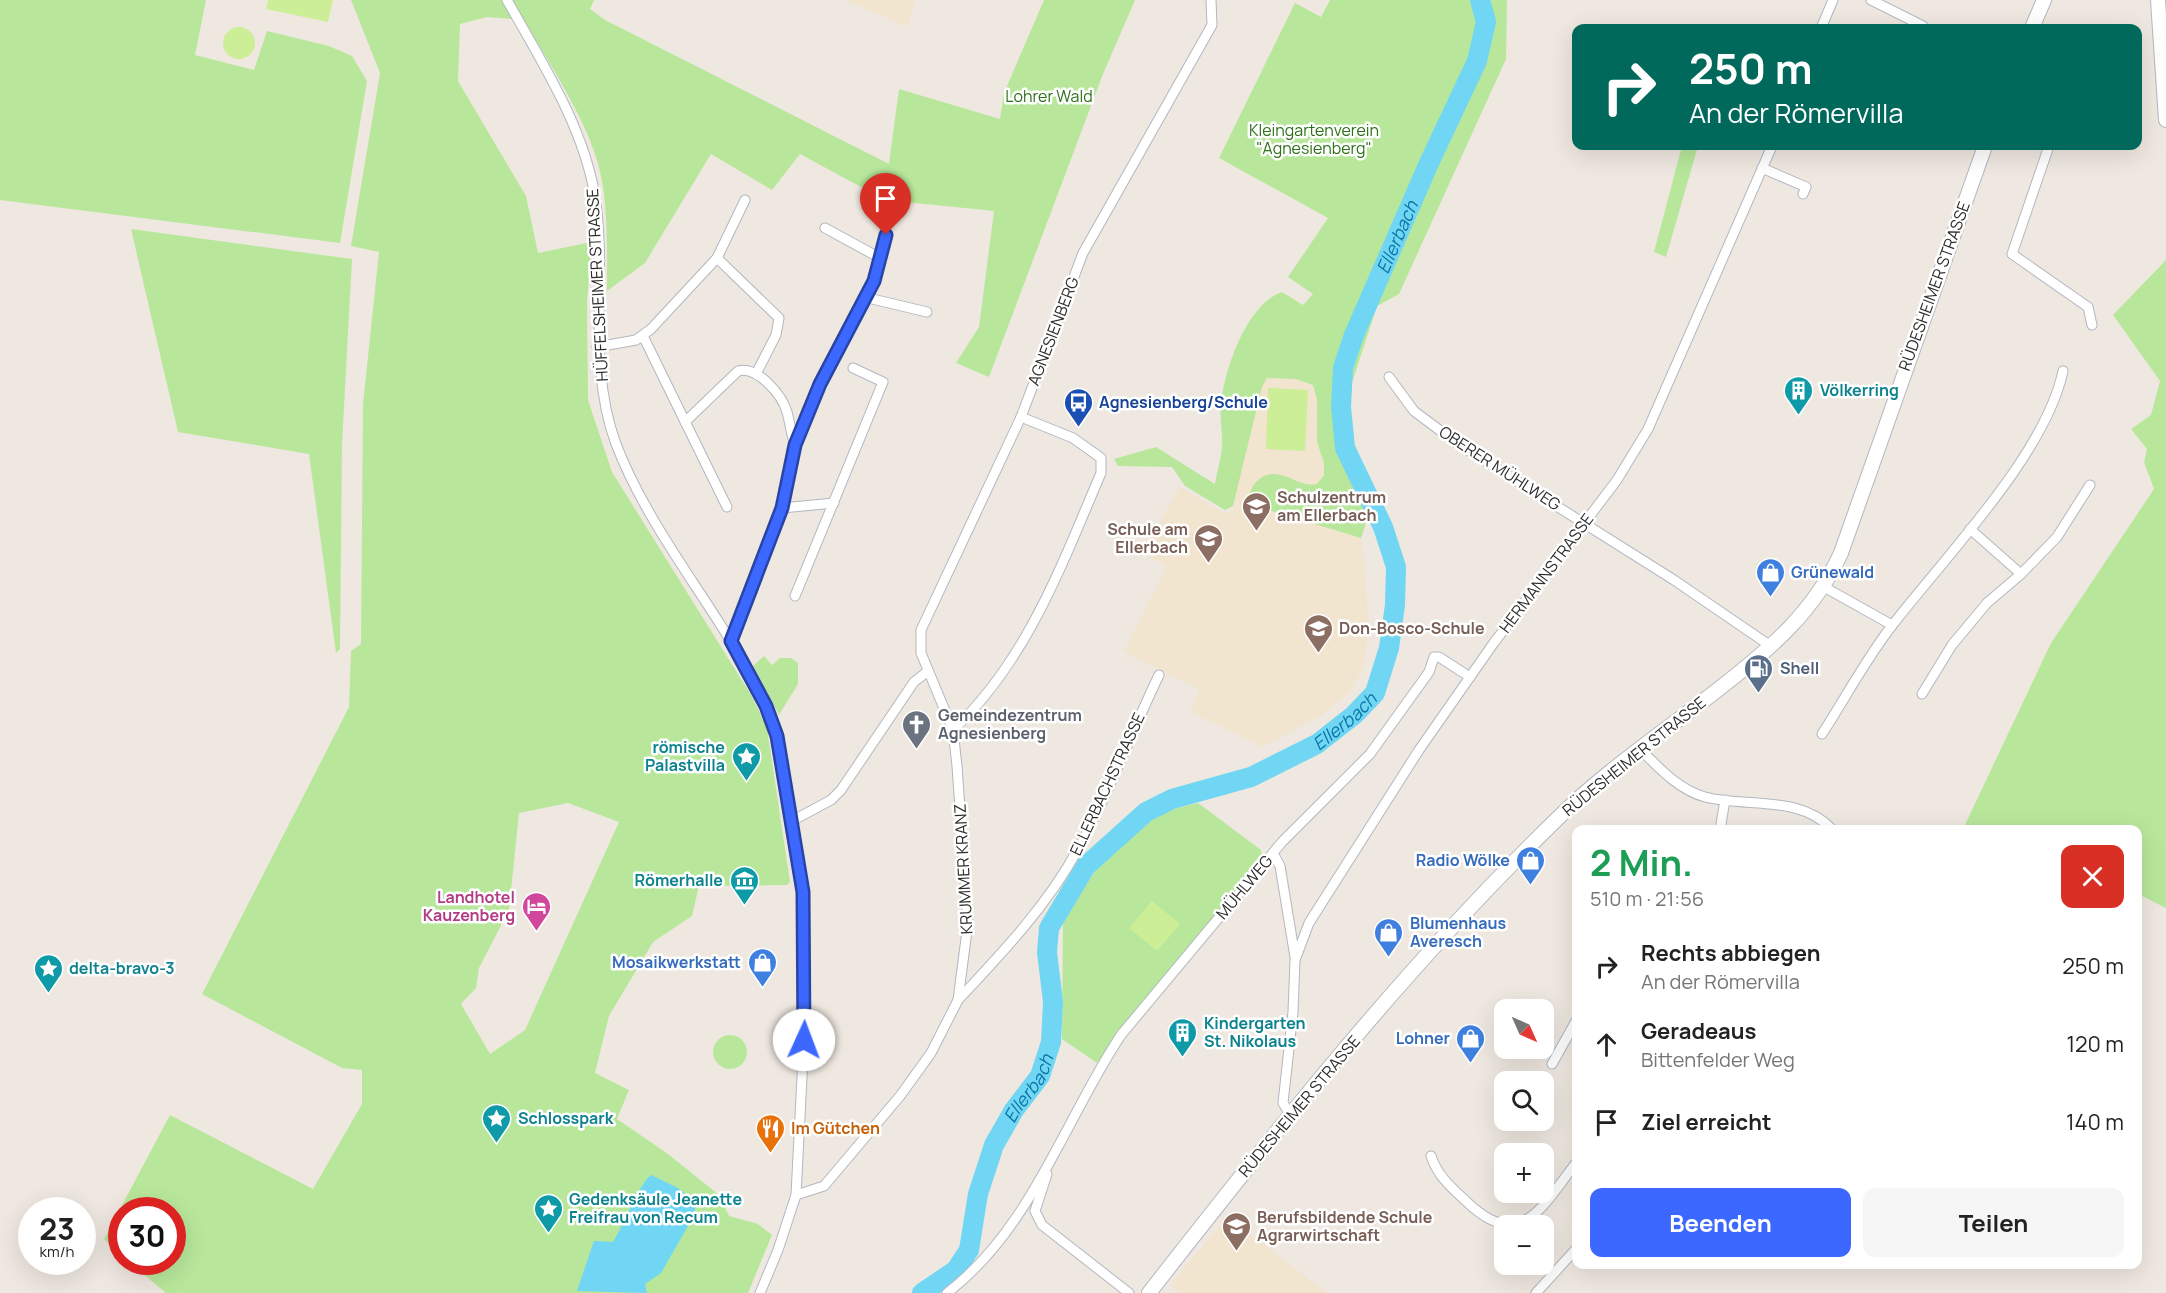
<!DOCTYPE html>
<html lang="de">
<meta charset="utf-8">
<style>
:root{--surface:#fff;--page:#f6f6f6;--text:#222;--muted:#767676;--accent:#3d68ff}
body{margin:0;font-family:Manrope,sans-serif;background:var(--page);color:var(--text);height:100vh;display:flex;flex-direction:column;font-size:22px;white-space:nowrap}
*{box-sizing:border-box;margin:0}
p{font-size:20px;color:var(--muted)}
.icon{flex:none;width:33px;height:33px;fill:none;stroke:currentColor;stroke-width:2;stroke-linecap:round;stroke-linejoin:round}
.map{position:relative;flex:1;overflow:hidden}
.sheet{position:absolute;left:1572px;top:825px;width:570px;height:444px;display:flex;flex-direction:column;background:var(--surface);border-radius:12px;box-shadow:0 6px 24px #0002}
.sheet>*{flex:none}
.guide{position:absolute;left:1572px;top:24px;width:570px;height:126px;border-radius:12px;box-shadow:0 6px 24px #0002;background:#00695c;color:#fff;overflow:hidden}
.needle{width:39px;rotate:135deg}
.controls{position:absolute;left:1494px;top:999px;display:grid;gap:12px}
.controls a{display:grid;place-items:center;width:60px;height:60px;border-radius:12px;background:var(--surface);box-shadow:0 6px 24px #0002;font-size:30px}
.speed{position:absolute;left:18px;top:1197px;display:flex;gap:12px;font-size:30px;font-weight:700;text-align:center}
.speed>*{display:grid;place-content:center;width:78px;height:78px;border-radius:50%;background:var(--surface);box-shadow:0 6px 24px #0002;line-height:1}
.speed small{font-size:15px;font-weight:400}
.speed .limit{border:9px solid #d22;background:#fff;color:#111}
.pin{position:absolute;display:grid;place-items:center;width:51px;height:51px;color:#fff;margin:-62px -26px;border-radius:50% 50% 50% 0;rotate:-45deg;box-shadow:0 0 6px #0007}
.pin .icon{rotate:45deg}
.me{position:absolute;width:66px;margin:-33px;rotate:2deg;stroke-linejoin:round;filter:drop-shadow(0 0 4px #0008)}
.turn{display:flex;align-items:center;gap:21px;height:126px;padding:0 18px;font-size:27px}
.turn .icon{width:78px;height:78px;stroke-width:2.5}
.turn b{display:block;font-size:42px;line-height:51px}
.round{display:grid;place-items:center;flex:none;width:63px;height:63px;border-radius:12px;background:var(--page)}
.summary{display:flex;align-items:center;justify-content:space-between;height:102px;padding:0 18px}
h1{font-size:36px;font-weight:700;line-height:45px;color:#1e9e55}
.action{display:flex;gap:12px;margin-top:auto;padding:12px 18px}
.action a{flex:1;height:69px;border-radius:12px;background:var(--accent);color:#fff;font-size:24px;font-weight:700;line-height:69px;text-align:center}
.action a+a{background:var(--page);color:var(--text)}
ul{padding:0;list-style:none}
li{display:flex;align-items:center;gap:18px;height:78px;padding:0 18px}
li div{flex:1}
li b{display:block;font-size:22px}
li em{font-style:normal}
.map>svg:first-child{display:block}
.education{fill:#f1e5cf}
.green{fill:#b8e79b;fill-rule:evenodd}
.pitch{fill:#ccee96}
.water{fill:#70d6f4}
.lines{fill:none;stroke-linecap:round;stroke-linejoin:round}
.river{stroke:#70d6f4;stroke-width:20}
.street-casing{stroke:#b3b7c1;stroke-width:11}
.secondary-casing{stroke:#b3b7c1;stroke-width:16}
.street{stroke:#fff;stroke-width:9}
.secondary{stroke:#fff;stroke-width:14}
.route-casing{stroke:#2844a6;stroke-width:15}
.route{stroke:#3d68ff;stroke-width:10}
.labels{text-anchor:middle;dominant-baseline:central;stroke-width:5;stroke-linejoin:round;paint-order:stroke}
.park-label{font-size:16px;fill:#2e7018;stroke:#fff}
.street-label{font-size:16px;fill:#2d2d2d;stroke:#fff}
.culture-label{font-size:16px;font-weight:bold;fill:#0d838f;stroke:#fff;text-anchor:start}
.transit-label{font-size:16px;font-weight:bold;fill:#164399;stroke:#fff;text-anchor:start}
.education-label{font-size:16px;font-weight:bold;fill:#785e54;stroke:#fff;text-anchor:start}
.shop-label{font-size:16px;font-weight:bold;fill:#366cbe;stroke:#fff;text-anchor:end}
.service-label{font-size:16px;font-weight:bold;fill:#4e5e75;stroke:#fff;text-anchor:start}
.worship-label{font-size:16px;font-weight:bold;fill:#5b616d;stroke:#fff;text-anchor:start}
.hotel-label{font-size:16px;font-weight:bold;fill:#b23c85;stroke:#fff;text-anchor:end}
.food-label{font-size:16px;font-weight:bold;fill:#c56008;stroke:#fff;text-anchor:start}
.water-label{font-size:18px;font-style:italic;fill:#0876a7;stroke:#fff}
</style>
<div class="map">
<svg width="2166" height="1293" viewBox="0 0 2166 1293">
<rect width="100%" height="100%" fill="#efe8e0"/>
<!-- education -->
<g class="education">
<polygon points="845,0 916,0 907,27"/>
<polygon points="1241,350 1340,358 1343,467 1363,549 1369,628 1363,669 1350,692 1322,715 1262,747 1190,712 1199,689 1123,652 1167,567 1141,552 1180,487 1224,513 1233,511"/>
<polygon points="1228,1216 1327,1293 1179,1293 1170,1285"/>
</g>
<!-- green -->
<g class="green">
<polygon points="0,0 206,0 195,55 254,70 267,31 329,46 352,56 367,81 340,243 0,200"/>
<path d="M351,0H594L590,9L605,20L889,164L899,89L1000,119L1004,93L1044,0H1135L1103,74L989,377L956,363L979,327L994,211L885,200L800,154L772,190L711,154L645,263L607,291C607,254 608,217 602,181C593,128 551,67 524,20L487,17L460,24L458,81L526,196L538,253L592,242L587,301L588,400L612,472L751,695L767,728L790,882L787,885L699,886L692,916L653,942L609,1016L595,1073L629,1090L617,1119L668,1154L719,1195L729,1216L758,1224L772,1235L748,1293H166L129,1262H172V1210H122L121,1255L104,1239L170,1115L313,1189L362,1104V1070L342,1068L202,994L349,707L351,651L361,644L363,404L379,252L351,246L380,73ZM568,803L619,822L525,1030L490,1054L461,1004L476,988L479,968L509,910L519,813Z"/>
<path d="M1330,0H1507L1506,59L1399,294L1377,306L1349,392L1350,443L1354,462L1376,493L1361,538L1265,509L1249,500C1249,486 1261,473 1276,474C1292,476 1301,487 1317,484L1324,475V463L1317,442V400L1313,385L1296,379L1267,378L1262,387L1233,506L1225,510L1185,486L1172,467L1118,466L1114,459L1156,447L1215,484C1217,472 1221,459 1222,447C1223,432 1219,416 1221,401C1226,367 1246,305 1282,292L1303,305L1313,294L1288,277L1328,218L1219,158L1295,3L1321,17Z"/>
<polygon points="1682,146 1698,146 1666,257 1654,252"/>
<polygon points="131,229 352,259 342,444 340,649 336,653 309,454 178,432"/>
<polygon points="2166,260 2166,908 2138,894 2138,830 1963,829 2051,643 2154,489 2144,462 2147,449 2131,429 2151,415 2160,381 2113,315"/>
<polygon points="764,656 772,665 780,658 791,658 798,663 798,684 779,715 753,666"/>
<polygon points="1198,803 1261,850 1262,861 1124,1024 1097,1063 1062,1039 1063,923 1079,893 1107,855 1137,831 1165,811"/>
<circle cx="730" cy="1052" r="17"/>
</g>
<!-- pitch -->
<g class="pitch">
<polygon points="268,0 333,0 328,22 266,9"/>
<circle cx="239" cy="43" r="16"/>
<polygon points="1268,388 1308,390 1305,451 1266,449"/>
<polygon points="1152,901 1180,924 1157,951 1129,928"/>
</g>
<!-- water -->
<path class="water" d="M651,1175L678,1188L697,1203L692,1219L661,1273L645,1284L647,1293L577,1291L594,1241L613,1242C623,1226 639,1184 651,1175Z"/>
<g class="lines">
<!-- river -->
<path class="river" id="s1" d="M922,1293L956,1270L969,1250L978,1194L994,1145L1014,1110L1040,1076L1051,1042L1053,1002L1047,952L1049,928L1086,866L1146,812L1172,799L1251,777L1317,744L1354,715L1375,693L1389,648L1395,605L1396,567L1383,527L1345,448L1341,407L1343,368L1354,335L1429,163L1477,61L1486,22L1480,0"/>
<defs>
<g id="street">
<path d="M507,0C541,61 584,127 595,197C608,280 586,363 616,444C642,512 689,574 727,635C747,667 768,700 777,736L803,892L805,1018L796,1195L778,1250L760,1293"/>
<polyline points="1871,0 1923,26"/>
<polyline points="1821,28 1833,0"/>
<polyline points="2049,146 2012,254 2088,307 2092,325"/>
<polyline points="1762,168 1806,187 1803,194"/>
<polyline points="825,228 880,258"/>
<polyline points="717,258 779,318 776,335 756,374"/>
<polyline points="864,297 927,312"/>
<polyline points="643,336 727,507"/>
<polyline points="597,347 636,340 651,329 717,258 745,200"/>
<polyline points="1389,377 1414,411 1458,444 1674,580 1772,647"/>
<path d="M685,422L738,371C757,365 782,395 787,412C790,423 791,434 795,445"/>
<polyline points="782,508 834,503"/>
<polyline points="1970,529 2021,574"/>
<polyline points="1824,587 1892,625"/>
<polyline points="795,596 883,382 853,368"/>
<polyline points="731,641 782,508 795,445 820,384 874,281 886,235"/>
<polyline points="1922,694 1952,645 1987,603 2021,574 2057,537 2090,485"/>
<path d="M953,730C1027,661 1062,564 1101,473V458L1073,438L1021,417"/>
<path d="M1822,734C1846,697 1867,657 1894,623C1946,556 2046,453 2063,371"/>
<path d="M1641,750C1659,768 1679,790 1705,797C1748,808 1799,794 1833,830"/>
<polyline points="790,822 831,800 841,790 914,682 928,671"/>
<polyline points="1720,830 1725,800"/>
<polyline points="1273,853 1280,866 1295,957"/>
<path d="M958,1000C1002,953 1047,906 1078,849C1109,794 1131,733 1159,675"/>
<polyline points="1552,1064 1576,1021"/>
<polyline points="1290,1114 1283,1103 1293,1012 1295,960 1309,923 1419,750 1493,644 1617,480 1648,429 1772,146"/>
<path d="M1431,1156C1438,1177 1452,1188 1467,1202C1521,1254 1543,1205 1576,1163"/>
<polyline points="1047,1174 1035,1211 1042,1225 1129,1293"/>
<polyline points="796,1195 824,1186 900,1096 931,1053 958,1000 968,923 957,766 953,730 921,653 921,630 1021,417 1083,253 1212,25 1211,0"/>
<path d="M947,1293C1031,1229 1064,1121 1121,1035L1282,842L1370,754L1429,672L1434,657H1439L1470,677"/>
<polyline points="1536,1293 1576,1249"/>
</g>
<g id="secondary">
<polyline points="2158,0 2166,120"/>
<polyline points="2032,28 2044,0"/>
<path d="M1149,1293C1277,1129 1407,965 1556,820C1605,771 1665,731 1720,688C1770,649 1814,612 1841,553L1985,146"/>
</g>
</defs>
<!-- street casing -->
<use href="#street" class="street-casing"/>
<!-- secondary casing -->
<use href="#secondary" class="secondary-casing"/>
<!-- street -->
<use href="#street" class="street"/>
<!-- secondary -->
<use href="#secondary" class="secondary"/>
</g>
<g class="lines">
<defs>
<polyline id="route" points="804,1040 803,892 777,736 766,706 731,641 782,508 795,445 820,384 874,281 886,235"/>
</defs>
<!-- route casing -->
<use href="#route" class="route-casing"/>
<!-- route -->
<use href="#route" class="route"/>
</g>
<!-- icons -->
<defs>
<symbol id="building-pin" viewBox="-11 -11 22 30"><path d="M0 17L-7.5 6A9.5 9.5 0 1 1 7.5 6Z" fill="#0f9aa8" stroke="#fff"/><path d="M-4-6H4V6H1V3H-1V6H-4ZM-2.5-4.3h1.7v1.8h-1.7ZM.8-4.3h1.7v1.8H.8ZM-2.5-1h1.7V.8h-1.7ZM.8-1h1.7V.8H.8Z" fill="#fff"/></symbol>
<symbol id="bus-pin" viewBox="-11 -11 22 30"><path d="M0 17L-7.5 6A9.5 9.5 0 1 1 7.5 6Z" fill="#1a4fb4" stroke="#fff"/><path d="M-5-6H5V4H4V6H2V4H-2V6H-4V4H-5ZM-3.5-4V0h7V-4ZM-3.5 1.2v1.5H-2V1.2ZM2 1.2v1.5H3.5V1.2Z" fill="#fff"/></symbol>
<symbol id="school-pin" viewBox="-11 -11 22 30"><path d="M0 17L-7.5 6A9.5 9.5 0 1 1 7.5 6Z" fill="#8d6e63" stroke="#fff"/><path d="M0-5L7-2L0 1L-7-2ZM-4 1L0 2.5L4 1V4Q0 6-4 4Z" fill="#fff"/></symbol>
<symbol id="shop-pin" viewBox="-11 -11 22 30"><path d="M0 17L-7.5 6A9.5 9.5 0 1 1 7.5 6Z" fill="#3f7fe0" stroke="#fff"/><path d="M-5-2.5h2.3a2.7 3.5 0 0 1 5.4 0H5L5.5 6h-11ZM-1.5-2.5h3a1.5 2.3 0 0 0-3 0Z" fill="#fff"/></symbol>
<symbol id="fuel-pin" viewBox="-11 -11 22 30"><path d="M0 17L-7.5 6A9.5 9.5 0 1 1 7.5 6Z" fill="#5c6f8a" stroke="#fff"/><path d="M-5.5-6h7V0h2V4h1.3V-2.5L3-4.5l.8-.8L6-3V5H2.5V1h-1V6h-7ZM-4.2-4.7v3.2H.2V-4.7Z" fill="#fff"/></symbol>
<symbol id="church-pin" viewBox="-11 -11 22 30"><path d="M0 17L-7.5 6A9.5 9.5 0 1 1 7.5 6Z" fill="#6b7280" stroke="#fff"/><path d="M-1.2-6h2.4v3.5h3.3v2.4h-3.3V6h-2.4V-.1h-3.3v-2.4h3.3Z" fill="#fff"/></symbol>
<symbol id="sight-pin" viewBox="-11 -11 22 30"><path d="M0 17L-7.5 6A9.5 9.5 0 1 1 7.5 6Z" fill="#0f9aa8" stroke="#fff"/><path d="M0-6L1.8-2.2L6-1.7L2.9 1.2L3.7 5.4L0 3.3L-3.7 5.4L-2.9 1.2L-6-1.7L-1.8-2.2Z" fill="#fff"/></symbol>
<symbol id="museum-pin" viewBox="-11 -11 22 30"><path d="M0 17L-7.5 6A9.5 9.5 0 1 1 7.5 6Z" fill="#0f9aa8" stroke="#fff"/><path d="M0-6L6-3V-2H-6V-3ZM-5-1h2V3h-2ZM-1-1h2V3h-2ZM3-1h2V3H3ZM-6 4H6V6H-6Z" fill="#fff"/></symbol>
<symbol id="hotel-pin" viewBox="-11 -11 22 30"><path d="M0 17L-7.5 6A9.5 9.5 0 1 1 7.5 6Z" fill="#d1479c" stroke="#fff"/><path d="M-6-4.5h1.5V1H6V5H4.5V3h-9V5H-6ZM-4 0a1.8 1.8 0 1 1 3.6 0ZM.5 0V-2.5h3Q6-2.5 6 0Z" fill="#fff"/></symbol>
<symbol id="restaurant-pin" viewBox="-11 -11 22 30"><path d="M0 17L-7.5 6A9.5 9.5 0 1 1 7.5 6Z" fill="#e8710a" stroke="#fff"/><path d="M-5-6h1v4h1v-4h1v4h1v-4h1v5L-1.5 .5V6h-2V.5L-5-1ZM5-6V6H3V1.5H1.5Q1.5-4 5-6Z" fill="#fff"/></symbol>
</defs>
<g fill-rule="evenodd">
<use href="#building-pin" x="1782" y="374" width="33" height="45"/>
<use href="#bus-pin" x="1062" y="386" width="33" height="45"/>
<use href="#school-pin" x="1240" y="490" width="33" height="45"/>
<use href="#school-pin" x="1192" y="522" width="33" height="45"/>
<use href="#shop-pin" x="1754" y="556" width="33" height="45"/>
<use href="#school-pin" x="1302" y="612" width="33" height="45"/>
<use href="#fuel-pin" x="1742" y="652" width="33" height="45"/>
<use href="#church-pin" x="900" y="708" width="33" height="45"/>
<use href="#sight-pin" x="730" y="740" width="33" height="45"/>
<use href="#shop-pin" x="1514" y="844" width="33" height="45"/>
<use href="#museum-pin" x="728" y="864" width="33" height="45"/>
<use href="#hotel-pin" x="520" y="890" width="33" height="45"/>
<use href="#shop-pin" x="1372" y="916" width="33" height="45"/>
<use href="#shop-pin" x="746" y="946" width="33" height="45"/>
<use href="#sight-pin" x="32" y="952" width="33" height="45"/>
<use href="#building-pin" x="1166" y="1016" width="33" height="45"/>
<use href="#shop-pin" x="1454" y="1022" width="33" height="45"/>
<use href="#sight-pin" x="480" y="1102" width="33" height="45"/>
<use href="#restaurant-pin" x="754" y="1112" width="33" height="45"/>
<use href="#sight-pin" x="532" y="1192" width="33" height="45"/>
<use href="#school-pin" x="1220" y="1210" width="33" height="45"/>
</g>
<g class="labels">
<!-- park labels -->
<g class="park-label">
<text x="1049" y="96">Lohrer Wald</text>
<text x="1314" y="130">Kleingartenverein<tspan x="1314" dy="18">"Agnesienberg"</tspan></text>
</g>
<!-- street labels -->
<g class="street-label">
<text transform="translate(597 285) rotate(-93)">HÜFFELSHEIMER STRASSE</text>
<text transform="translate(1934 286) rotate(-70)">RÜDESHEIMER STRASSE</text>
<text transform="translate(1053 331) rotate(-69)">AGNESIENBERG</text>
<text transform="translate(1500 468) rotate(33)">OBERER MÜHLWEG</text>
<text transform="translate(1546 573) rotate(-53)">HERMANNSTRASSE</text>
<text transform="translate(1634 756) rotate(-39)">RÜDESHEIMER STRASSE</text>
<text transform="translate(1107 784) rotate(-65)">ELLERBACHSTRASSE</text>
<text transform="translate(963 869) rotate(-93)">KRUMMER KRANZ</text>
<text transform="translate(1244 887) rotate(-50)">MÜHLWEG</text>
<text transform="translate(1299 1106) rotate(-50)">RÜDESHEIMER STRASSE</text>
</g>
<!-- culture labels -->
<g class="culture-label">
<text x="1820" y="390">Völkerring</text>
<text x="725" y="747" text-anchor="end">römische<tspan x="725" dy="18">Palastvilla</tspan></text>
<text x="723" y="880" text-anchor="end">Römerhalle</text>
<text x="69" y="968">delta-bravo-3</text>
<text x="1204" y="1023">Kindergarten<tspan x="1204" dy="18">St. Nikolaus</tspan></text>
<text x="518" y="1118">Schlosspark</text>
<text x="569" y="1199">Gedenksäule Jeanette<tspan x="569" dy="18">Freifrau von Recum</tspan></text>
</g>
<!-- transit labels -->
<g class="transit-label">
<text x="1099" y="402">Agnesienberg/Schule</text>
</g>
<!-- education labels -->
<g class="education-label">
<text x="1277" y="497">Schulzentrum<tspan x="1277" dy="18">am Ellerbach</tspan></text>
<text x="1188" y="529" text-anchor="end">Schule am<tspan x="1188" dy="18">Ellerbach</tspan></text>
<text x="1339" y="628">Don-Bosco-Schule</text>
<text x="1257" y="1217">Berufsbildende Schule<tspan x="1257" dy="18">Agrarwirtschaft</tspan></text>
</g>
<!-- shop labels -->
<g class="shop-label">
<text x="1791" y="572" text-anchor="start">Grünewald</text>
<text x="1510" y="860">Radio Wölke</text>
<text x="1410" y="923" text-anchor="start">Blumenhaus<tspan x="1410" dy="18">Averesch</tspan></text>
<text x="741" y="962">Mosaikwerkstatt</text>
<text x="1450" y="1038">Lohner</text>
</g>
<!-- service labels -->
<g class="service-label">
<text x="1780" y="668">Shell</text>
</g>
<!-- worship labels -->
<g class="worship-label">
<text x="938" y="715">Gemeindezentrum<tspan x="938" dy="18">Agnesienberg</tspan></text>
</g>
<!-- hotel labels -->
<g class="hotel-label">
<text x="515" y="897">Landhotel<tspan x="515" dy="18">Kauzenberg</tspan></text>
</g>
<!-- food labels -->
<g class="food-label">
<text x="791" y="1128">Im Gütchen</text>
</g>
<!-- water labels -->
<g class="water-label">
<text stroke="none"><textPath href="#s1" startOffset="1302">Ellerbach</textPath></text>
<text stroke="none"><textPath href="#s1" startOffset="780">Ellerbach</textPath></text>
<text stroke="none"><textPath href="#s1" startOffset="240">Ellerbach</textPath></text>
</g>
</g>
</svg>
<div class="controls">
<a><svg class="needle" viewBox="-14 -14 28 28"><path d="M0-13l5 13h-10z" fill="#e53935"/><path d="M0 13l5-13h-10z" fill="#767676"/></svg></a>
<a><svg class="icon" aria-label="search" viewBox="0 0 24 24"><circle cx="10" cy="10" r="6"/><path d="M15 15l6 6"/></svg></a>
<a>+</a>
<a>−</a>
</div>
<div class="speed"><div>23<small>km/h</small></div><div class="limit">30</div></div>
<div class="pin" style="left:886px;top:235px;background:#d93025"><svg class="icon" aria-label="arrive" viewBox="0 0 24 24"><path d="M6 21V4h12l-3 4 3 4H6"/></svg></div>
<svg class="me" style="left:804px;top:1040px" viewBox="-20 -20 40 40"><circle r="19" fill="#fff"/><path d="M0-13L10 11 0 6-10 11z" fill="#3d68ff"/></svg>
<div class="guide">
<div class="turn"><svg class="icon" aria-label="right" viewBox="0 0 24 24"><path d="M7 20v-9h11M14 6l5 5-5 5"/></svg><div><b>250 m</b>An der Römervilla</div></div>
</div>
<section class="sheet">
<div class="summary"><div><h1>2 Min.</h1><p>510 m · 21:56</p></div><a class="round" style="background:#d93025;color:#fff"><svg class="icon" aria-label="close" viewBox="0 0 24 24"><path d="M6 6l12 12M18 6L6 18"/></svg></a></div>
<ul>
<li><svg class="icon" aria-label="right" viewBox="0 0 24 24"><path d="M7 20v-9h11M14 6l5 5-5 5"/></svg><div><b>Rechts abbiegen</b><p>An der Römervilla</p></div><em>250 m</em></li>
<li><svg class="icon" aria-label="ahead" viewBox="0 0 24 24"><path d="M12 20V5M6 11l6-6 6 6"/></svg><div><b>Geradeaus</b><p>Bittenfelder Weg</p></div><em>120 m</em></li>
<li><svg class="icon" aria-label="arrive" viewBox="0 0 24 24"><path d="M6 21V4h12l-3 4 3 4H6"/></svg><div><b>Ziel erreicht</b></div><em>140 m</em></li>
</ul>
<div class="action"><a>Beenden</a><a>Teilen</a></div>
</section>
</div>
